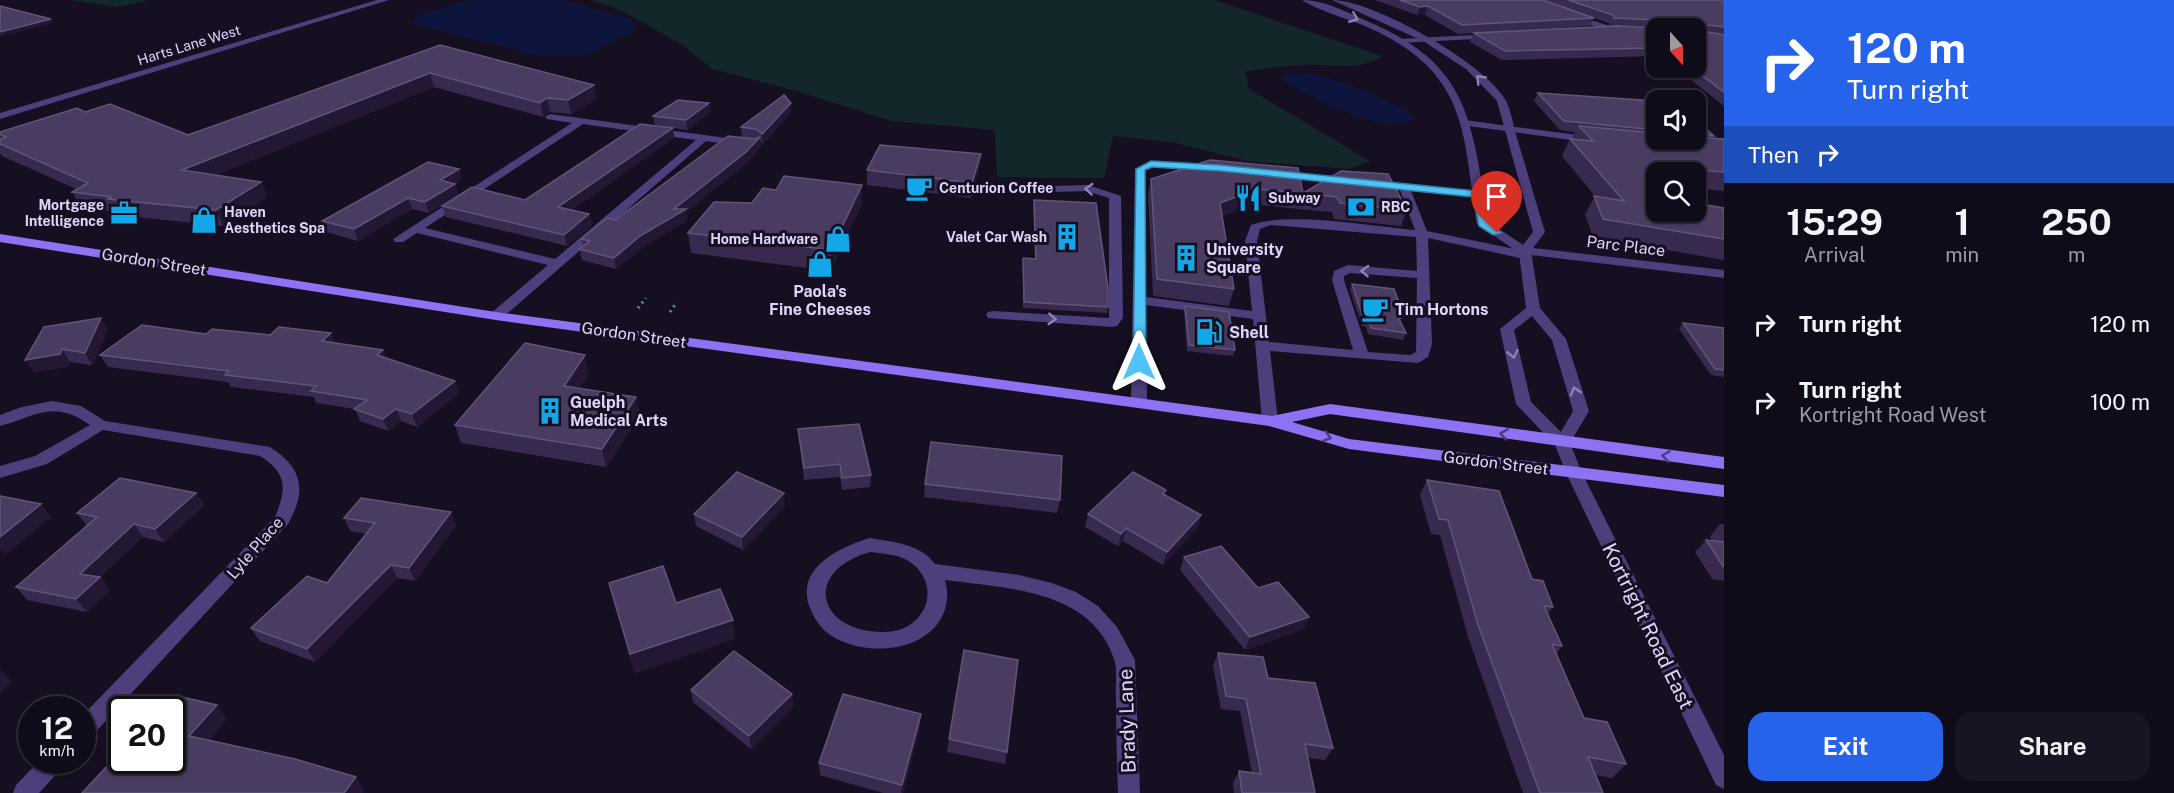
<!DOCTYPE html>
<style>
:root{--surface:#100b19;--page:#191422;--text:#f1f3f6;--muted:#9c9ba2;--line:#302b38;--accent:#2563eb}
body{margin:0;font-family:"Public Sans",sans-serif;background:var(--page);color:var(--text);height:100vh;display:flex;flex-direction:column;font-size:22px;white-space:nowrap}
*{box-sizing:border-box;margin:0}
p{font-size:20px;color:var(--muted)}
.icon{flex:none;width:33px;height:33px;fill:none;stroke:currentColor;stroke-width:2;stroke-linecap:round;stroke-linejoin:round}
.map{position:relative;flex:1;overflow:hidden}
.details{display:flex;flex-direction:column;background:var(--surface);width:450px}
.details>*{flex:none}
.banner{background:#2563eb;color:#fff;overflow:hidden}
.needle{width:39px;rotate:159deg}
.fabs{position:absolute;left:1646px;top:18px;display:grid;gap:12px}
.fabs a{display:grid;place-items:center;width:60px;height:60px;border-radius:12px;background:var(--surface);box-shadow:0 2px 4px #0004,0 0 0 2px var(--line);font-size:30px}
.speed{position:absolute;left:18px;top:696px;display:flex;gap:12px;font-size:30px;font-weight:700;text-align:center}
.speed>*{display:grid;place-content:center;width:78px;height:78px;border-radius:50%;background:var(--surface);box-shadow:0 2px 4px #0004,0 0 0 2px var(--line);line-height:1}
.speed small{font-size:15px;font-weight:400}
.speed .limit{border:3px solid #111;border-radius:9px;background:#fff;color:#111}
.pin{position:absolute;display:grid;place-items:center;width:51px;height:51px;color:#fff;margin:-62px -26px;border-radius:50% 50% 50% 0;rotate:-45deg;box-shadow:0 0 6px #0007}
.pin .icon{rotate:45deg}
.me{position:absolute;width:66px;margin:-33px;rotate:0deg;stroke-linejoin:round;filter:drop-shadow(0 0 4px #0008)}
.turn{display:flex;align-items:center;gap:21px;height:126px;padding:0 24px;font-size:27px}
.turn .icon{width:78px;height:78px;stroke-width:2.5}
.turn b{display:block;font-size:42px;line-height:51px}
.then{display:flex;align-items:center;height:57px;padding:0 24px;background:#0003;gap:12px;font-size:22px}
.eta{display:flex;justify-content:space-evenly;align-items:center;height:102px;text-align:center}
.eta b{font-size:36px;font-weight:700;line-height:42px}
.button{display:flex;gap:12px;margin-top:auto;padding:12px 24px}
.button a{flex:1;height:69px;border-radius:18px;background:var(--accent);color:#fff;font-size:24px;font-weight:700;line-height:69px;text-align:center}
.button a+a{background:var(--page);color:var(--text)}
ul{padding:0;list-style:none}
li{display:flex;align-items:center;gap:18px;height:78px;padding:0 24px}
li div{flex:1}
li b{display:block;font-size:22px}
li em{font-style:normal}
main{display:flex;flex:1;min-height:0}
.map>svg:first-child{display:block}
.green{fill:#13272b}
.water{fill:#0d153c}
.lines{fill:none;stroke-linecap:round;stroke-linejoin:round}
.path{stroke:#389aaa;stroke-width:3;stroke-dasharray:2 4;stroke-linecap:butt}
.service{fill:#4d3e7c;fill-rule:evenodd}
.minor{fill:#4d3e7c;fill-rule:evenodd}
.tertiary{fill:#4d3e7c;fill-rule:evenodd}
.secondary{fill:#8f71f4;fill-rule:evenodd}
.wall{fill:#382a4e}
.shaded-wall{fill:#231734}
.building{fill:#4a3c61;stroke:#615479;stroke-width:1.5}
.oneway{stroke:#8f81b6}
.oneway2{stroke:#4c3b80}
.route{fill:#4fc3f7;stroke:#337fa1;stroke-width:1.5}
.labels{text-anchor:middle;dominant-baseline:central;stroke-width:6;stroke-linejoin:round;paint-order:stroke}
.far-street-label{font-size:14px;fill:#e0d3fc;stroke:#160f21}
.far-poi-label{font-size:14px;font-weight:bold;fill:#e0d3fc;stroke:#160f21;text-anchor:start}
.street-label{font-size:16px;fill:#e0d3fc;stroke:#160f21}
.poi-label{font-size:16px;font-weight:bold;fill:#e0d3fc;stroke:#160f21;text-anchor:start}
.near-street-label{font-size:20px;fill:#e0d3fc;stroke:#160f21}
</style>
<main>
<div class="map">
<svg width="1724" height="793" viewBox="0 0 1724 793">
<rect width="100%" height="100%" fill="#160f21"/>
<!-- green -->
<g class="green">
<polygon points="69,0 150,0 117,7"/>
<path d="M591,0H1214L1382,56C1359,73 1327,62 1302,65C1283,66 1263,68 1245,72L1249,89L1370,161L1349,169L1248,161L1172,142L1113,136L1104,178L997,177L995,130L891,121L800,92L712,69L683,45L620,10Z"/>
</g>
<!-- water -->
<g class="water">
<polygon points="470,0 563,0 632,19 636,30 583,56 541,56 411,24 417,15"/>
<path d="M1293,72C1334,74 1370,94 1408,110L1414,118C1388,139 1322,100 1294,88L1284,80L1283,75Z"/>
</g>
<g class="lines">
<!-- path -->
<g class="path">
<polyline points="638,308 646,298"/>
<polyline points="670,312 677,302"/>
</g>
<!-- service -->
<g class="service">
<path d="M550,114L741,140L746,143L741,146L706,141L501,319H491L489,316L491,313L548,265L417,233L403,242H395L393,239L572,123L547,119L545,117ZM583,124L696,140L555,259L425,228Z"/>
<path d="M1151,161L1209,164L1214,167L1209,170L1153,167L1145,171L1146,297L1252,311L1245,241L1251,225C1292,211 1369,226 1415,230L1400,190L1372,186V182L1376,181L1481,192V196L1477,197L1411,191L1427,231L1520,250L1525,247L1724,270V278L1531,255L1525,259L1428,238L1432,344L1428,357L1418,363L1270,351L1278,421L1270,426L1262,421L1253,319L1146,305L1147,403L1139,408L1131,403L1135,169ZM1271,225L1416,237L1417,271L1348,265L1334,271L1332,280L1353,350L1269,342L1257,241L1260,229ZM1350,273L1417,278L1416,352L1410,355L1368,352L1344,280V276Z"/>
<polygon points="1280,171 1346,178 1351,181 1346,184 1276,176 1275,174"/>
<polygon points="1088,185 1121,196 1123,318 1117,326 1112,327 988,318 986,315 988,312 993,311 1109,318 1109,198 1087,191 1017,193 1012,190 1017,187"/>
</g>
<!-- minor -->
<g class="minor">
<polygon points="377,0 389,0 0,119 0,113"/>
<polygon points="1574,15 1617,28 1618,30 1614,32 1571,19"/>
<polygon points="1491,34 1495,36 1494,38 1399,43 1395,41 1399,39"/>
<polygon points="1464,120 1593,137 1598,140 1593,143 1461,125 1461,121"/>
<path d="M52,401L81,406L105,421L270,447C303,468 307,491 288,524L90,738L82,741V716L275,517C287,488 287,473 260,456L103,430L47,464L0,478V466L35,456L90,425C54,399 36,416 0,426V415L22,407Z"/>
<polygon points="1574,467 1580,469 1582,473 1724,755 1724,789 1716,785 1566,473 1568,469"/>
<path d="M870,538C893,542 921,544 935,564L1019,575L1052,583L1076,592L1098,606L1117,627L1135,660L1140,793H1118C1117,761 1116,728 1116,696C1115,685 1118,670 1114,659C1091,589 1005,588 945,580C946,585 948,592 947,598C943,651 869,660 832,636C822,630 814,619 810,608C794,568 840,547 870,538ZM870,552C879,553 889,554 897,556C927,565 938,598 916,620C906,629 896,632 882,632C816,631 803,571 870,552Z"/>
<polygon points="40,760 66,760 63,767 39,793 13,793 16,785"/>
</g>
<!-- tertiary -->
<path class="tertiary" d="M1302,0C1324,0 1347,12 1367,21C1473,66 1470,122 1489,222L1523,245L1533,232L1497,101L1466,69L1423,41L1332,0C1373,0 1484,63 1505,99C1511,109 1513,124 1516,135C1526,167 1535,200 1545,232L1531,251L1540,308L1566,339L1589,411L1570,443L1582,473L1580,477H1568L1555,445L1516,404L1500,329L1526,308L1519,253L1477,224C1463,136 1469,77 1378,32C1357,21 1320,12 1302,0ZM1532,316L1552,340L1573,411L1561,432L1531,402L1514,330Z"/>
<!-- secondary -->
<polygon class="secondary" points="0,234 496,312 1272,416 1330,404 1724,457 1724,469 1330,414 1292,422 1349,439 1724,485 1724,497 1349,449 1269,426 496,320 0,242"/>
</g>
<!-- wall -->
<g class="wall">
<polygon points="1375,0 1724,0 1724,106 1676,68 1695,68 1656,28 1656,56 1502,60 1470,42 1474,33 1610,26 1609,23 1585,15 1594,18 1590,26 1458,34 1425,15 1417,15"/>
<polygon points="440,45 597,99 571,114 550,112 543,117 434,87 215,175 261,182 267,197 223,226 116,215 114,212 81,207 72,192 76,189 2,156 0,153 0,144 1,139 0,136 0,132 85,112 188,135"/>
<polygon points="1538,93 1656,101 1656,140 1695,140 1695,119 1714,136 1713,138 1724,139 1724,191 1695,188 1695,172 1656,172 1656,212 1724,208 1724,260 1593,237 1585,214 1595,196 1562,156 1570,139 1572,139 1575,132 1560,130 1534,101"/>
<polygon points="709,103 710,113 687,130 655,125 653,116"/>
<polygon points="791,112 763,144 760,142 761,147 747,163 686,212 687,220 642,248 616,269 582,260 579,249 583,246 581,239 756,139 742,137 741,127"/>
<polygon points="673,128 674,138 572,210 589,214 592,225 567,246 446,217 442,206 525,200"/>
<polygon points="459,169 462,180 455,184 458,194 429,213 412,209 358,241 326,232 322,221"/>
<polygon points="979,169 971,198 867,185 867,170"/>
<polygon points="1341,171 1407,210 1401,226 1334,219 1332,212 1298,209 1303,193"/>
<polygon points="1151,179 1303,193 1298,209 1252,204 1222,216 1234,289 1229,306 1153,296 1148,194"/>
<polygon points="1034,200 1108,307 1107,313 1023,308 1023,258 1035,259 1033,205"/>
<polygon points="752,203 862,204 831,271 691,253 688,233"/>
<polygon points="1352,284 1402,322 1401,323 1406,333 1403,340 1368,334 1366,327 1362,326 1350,290"/>
<polygon points="1185,306 1235,350 1233,356 1187,351 1184,312"/>
<polygon points="1683,323 1724,328 1724,377 1711,375 1679,329"/>
<polygon points="108,330 92,365 70,362 68,367 34,372 25,360"/>
<polygon points="206,334 335,343 386,358 459,393 417,427 401,421 388,431 360,421 355,409 316,403 314,397 231,387 228,382 108,367 100,355"/>
<polygon points="589,373 579,388 636,397 640,415 606,467 461,443 455,425"/>
<polygon points="798,429 871,475 870,487 842,490 840,477 804,480"/>
<polygon points="1427,480 1532,579 1553,607 1548,614 1562,646 1556,654 1584,718 1626,764 1612,778 1596,775 1603,793 1523,793 1469,640 1440,535 1431,534 1420,495"/>
<polygon points="925,484 1060,500 1057,513 924,497"/>
<polygon points="196,493 204,505 164,542 143,537 100,577 110,590 87,612 27,600 16,587 87,526 77,513"/>
<polygon points="1165,495 1201,515 1197,528 1163,565 1123,541 1118,546 1085,527 1088,514"/>
<polygon points="785,506 743,550 696,526 694,514"/>
<polygon points="344,518 456,525 415,581 397,578 315,662 260,641 251,628 327,583 367,534 350,531"/>
<polygon points="1720,524 1724,524 1724,581 1712,579 1695,552 1706,540 1712,540 1710,537"/>
<polygon points="1184,557 1258,588 1309,617 1303,629 1245,650 1180,570"/>
<polygon points="609,583 676,603 735,639 635,673"/>
<polygon points="1218,653 1268,678 1333,748 1325,760 1308,758 1315,793 1234,793 1233,783 1239,771 1252,773 1240,711 1221,709 1213,666"/>
<polygon points="691,690 792,694 793,707 751,749 693,702"/>
<polygon points="920,727 903,793 883,793 820,775 819,763"/>
<polygon points="949,739 1007,752 1005,764 947,752"/>
</g>
<!-- shaded-wall -->
<g class="shaded-wall">
<polygon points="1428,6 1425,15 1417,15 1420,7"/>
<polygon points="51,19 53,23 0,37 0,32"/>
<polygon points="430,73 434,87 189,185 182,170"/>
<polygon points="594,85 597,99 571,114 568,100"/>
<polygon points="547,98 550,112 543,117 540,103"/>
<polygon points="709,103 710,113 687,130 686,120"/>
<polygon points="791,103 791,112 763,144 762,134"/>
<polygon points="673,128 674,138 561,218 558,207"/>
<polygon points="760,137 761,147 747,163 686,212 687,220 642,248 616,269 614,258 674,209"/>
<polygon points="981,154 979,169 971,198 972,183"/>
<polygon points="459,169 462,180 443,191 440,180"/>
<polygon points="261,182 267,197 223,226 216,210"/>
<polygon points="455,184 458,194 429,213 425,202"/>
<polygon points="862,185 862,204 831,271 831,250"/>
<polygon points="1257,189 1252,204 1215,218 1220,203"/>
<polygon points="408,198 412,209 358,241 354,229"/>
<polygon points="589,214 592,225 567,246 564,235"/>
<polygon points="101,318 108,330 92,365 85,353"/>
<polygon points="331,333 336,345 322,341"/>
<polygon points="62,349 70,362 68,367 34,372 25,360"/>
<polygon points="383,350 388,362 377,355"/>
<polygon points="585,355 589,373 568,404 564,386"/>
<polygon points="455,381 459,393 417,427 412,414"/>
<polygon points="636,397 640,415 606,467 602,449"/>
<polygon points="396,409 401,421 388,431 383,419"/>
<polygon points="196,493 204,505 164,542 155,529"/>
<polygon points="784,493 785,506 743,550 742,537"/>
<polygon points="41,504 51,517 5,555 0,549 0,537"/>
<polygon points="451,512 456,525 415,581 409,568"/>
<polygon points="1201,515 1197,528 1163,565 1167,552"/>
<polygon points="134,524 143,537 100,577 110,590 87,612 76,599 80,574"/>
<polygon points="1126,528 1123,541 1118,546 1121,534"/>
<polygon points="391,565 397,578 315,662 307,649"/>
<polygon points="1309,617 1303,629 1245,650 1250,637"/>
<polygon points="733,620 735,639 635,673 630,654"/>
<polygon points="0,670 12,682 0,694"/>
<polygon points="792,694 793,707 751,749 749,736"/>
<polygon points="217,705 227,719 201,751 189,736"/>
<polygon points="921,714 920,727 903,793 901,793 902,785"/>
<polygon points="356,777 365,791 363,793 344,793"/>
</g>
<!-- building -->
<g class="building">
<polygon points="1400,0 1543,0 1594,18 1462,25 1428,6 1420,7"/>
<polygon points="1568,0 1724,0 1724,27 1700,24 1697,30 1724,35 1724,92 1692,68 1695,68 1695,28 1660,28 1663,27 1660,20 1614,18 1613,15"/>
<polygon points="0,6 51,19 0,32"/>
<polygon points="1618,26 1657,28 1656,28 1656,48 1505,51 1474,33"/>
<polygon points="440,45 594,85 568,100 547,98 540,103 430,73 182,170 261,182 216,210 107,199 112,197 72,192 88,183 0,144 0,139 6,137 0,134 0,132 77,108 85,112 110,104 188,135"/>
<polygon points="1538,93 1656,101 1656,130 1564,121"/>
<polygon points="784,95 791,103 762,134 756,129 741,127"/>
<polygon points="678,100 709,103 686,120 653,116"/>
<polygon points="1695,119 1714,136 1695,134"/>
<polygon points="640,124 673,128 558,207 589,214 564,235 442,206 472,187 525,200"/>
<polygon points="1579,126 1656,133 1656,140 1695,140 1695,137 1724,139 1724,172 1660,167 1659,172 1656,172 1656,212 1695,212 1695,203 1724,208 1724,239 1603,219 1594,196 1624,201 1570,139 1593,141"/>
<polygon points="728,136 755,139 760,137 746,152 674,209 686,209 640,236 614,258 579,249 590,241 581,239 607,218 615,220"/>
<polygon points="880,145 981,154 972,183 867,170"/>
<polygon points="1210,160 1298,168 1303,193 1257,189 1220,203 1234,289 1157,279 1151,179"/>
<polygon points="428,162 459,169 440,180 455,184 425,202 408,198 354,229 322,221"/>
<polygon points="1341,171 1388,174 1407,210 1340,203 1337,197 1303,193"/>
<polygon points="784,176 862,185 831,250 688,233 714,202 752,203 763,188 776,190"/>
<polygon points="1034,200 1096,203 1108,288 1108,307 1024,302 1023,258 1036,259"/>
<polygon points="1352,284 1394,289 1404,316 1399,319 1406,333 1371,328 1368,321 1364,320"/>
<polygon points="1185,306 1229,312 1235,350 1189,345"/>
<polygon points="101,318 85,353 62,349 60,354 25,360 44,327"/>
<polygon points="1683,323 1724,328 1724,370 1715,369"/>
<polygon points="142,325 206,334 212,329 270,335 279,327 331,333 322,341 383,350 377,355 455,381 412,414 396,409 383,419 354,409 367,400 311,391 316,386 225,375 229,371 100,355"/>
<polygon points="525,343 585,355 564,386 636,397 602,449 455,425"/>
<polygon points="859,424 871,475 842,478 840,464 804,468 798,429"/>
<polygon points="931,442 1062,456 1060,500 925,484"/>
<polygon points="737,472 784,493 742,537 694,514"/>
<polygon points="1133,472 1166,490 1163,494 1201,515 1167,552 1126,528 1121,534 1088,514"/>
<polygon points="120,478 196,493 155,529 134,524 80,574 100,577 76,599 16,587 97,517 77,513"/>
<polygon points="1427,480 1499,491 1532,579 1543,581 1553,607 1544,606 1562,646 1552,644 1584,718 1607,722 1626,764 1588,757 1603,793 1540,793 1478,625 1448,520 1439,519"/>
<polygon points="0,496 41,504 0,537"/>
<polygon points="361,498 451,512 409,568 391,565 307,649 251,628 307,576 327,583 375,523 344,518"/>
<polygon points="1706,540 1724,542 1724,567 1723,566"/>
<polygon points="1221,546 1258,588 1278,582 1309,617 1250,637 1184,557"/>
<polygon points="663,566 676,603 720,589 733,620 630,654 609,583"/>
<polygon points="964,650 1018,660 1007,752 949,739"/>
<polygon points="734,651 792,694 749,736 691,690"/>
<polygon points="1218,653 1263,657 1268,678 1315,683 1333,748 1305,744 1315,793 1242,793 1239,771 1261,774 1246,699 1226,696"/>
<polygon points="843,694 921,714 902,785 819,763"/>
<polygon points="173,695 217,705 189,736 295,759 356,777 344,793 82,793 122,750 122,760 172,760 172,710 159,710"/>
</g>
<!-- one-way arrows -->
<defs><path id="oneway-chevron" d="M-2-3.5L2.5 0L-2 3.5" fill="none" stroke-width="1.6" stroke-linecap="round" stroke-linejoin="round" transform="scale(1.5)"/></defs>
<g class="oneway">
<use href="#oneway-chevron" transform="translate(1354 18) rotate(22)"/>
<use href="#oneway-chevron" transform="translate(1480 79) rotate(-134)"/>
<use href="#oneway-chevron" transform="translate(1089 189) rotate(-176)"/>
<use href="#oneway-chevron" transform="translate(1365 271) rotate(-176)"/>
<use href="#oneway-chevron" transform="translate(1052 319) rotate(4)"/>
<use href="#oneway-chevron" transform="translate(1513 354) rotate(78)"/>
<use href="#oneway-chevron" transform="translate(1575 391) rotate(-107)"/>
</g>
<g class="oneway2">
<use href="#oneway-chevron" transform="translate(1504 434) rotate(-171)"/>
<use href="#oneway-chevron" transform="translate(1327 437) rotate(16)"/>
<use href="#oneway-chevron" transform="translate(1666 456) rotate(-172)"/>
</g>
<!-- route -->
<polygon class="route" points="1151,161 1220,165 1477,191 1482,194 1488,222 1502,233 1493,235 1479,226 1473,197 1220,171 1152,167 1145,170 1146,362 1139,366 1133,362 1136,169"/>
<!-- icons -->
<defs>
<symbol id="cafe-bare" viewBox="-9 -9 18 18"><path d="M-5.5-4.5H6V0H3Q3 3.5 0 3.5H-2.5Q-5.5 3.5-5.5 0ZM3-3.2v2h1.7v-2ZM-6 4.5H4V6H-6Z" fill="#12a7e8" stroke="#160f21" stroke-width="2.5" paint-order="stroke"/></symbol>
<symbol id="restaurant-bare" viewBox="-9 -9 18 18"><path d="M-5-6h1v4h1v-4h1v4h1v-4h1v5L-1.5 .5V6h-2V.5L-5-1ZM5-6V6H3V1.5H1.5Q1.5-4 5-6Z" fill="#12a7e8" stroke="#160f21" stroke-width="2.5" paint-order="stroke"/></symbol>
<symbol id="bank-bare" viewBox="-9 -9 18 18"><path d="M-6-4H6V4H-6ZM0-2.3a2.3 2.3 0 1 0 0 4.6a2.3 2.3 0 1 0 0-4.6Z" fill="#12a7e8" stroke="#160f21" stroke-width="2.5" paint-order="stroke"/></symbol>
<symbol id="office-bare" viewBox="-9 -9 18 18"><path d="M-6-3h4V-5.5h4V-3h4V5H-6ZM-1-4.5V-3h2v-1.5ZM-6 0V1H6V0Z" fill="#12a7e8" stroke="#160f21" stroke-width="2.5" paint-order="stroke"/></symbol>
<symbol id="shop-bare" viewBox="-9 -9 18 18"><path d="M-5-2.5h2.3a2.7 3.5 0 0 1 5.4 0H5L5.5 6h-11ZM-1.5-2.5h3a1.5 2.3 0 0 0-3 0Z" fill="#12a7e8" stroke="#160f21" stroke-width="2.5" paint-order="stroke"/></symbol>
<symbol id="building-bare" viewBox="-9 -9 18 18"><path d="M-4-6H4V6H1V3H-1V6H-4ZM-2.5-4.3h1.7v1.8h-1.7ZM.8-4.3h1.7v1.8H.8ZM-2.5-1h1.7V.8h-1.7ZM.8-1h1.7V.8H.8Z" fill="#12a7e8" stroke="#160f21" stroke-width="2.5" paint-order="stroke"/></symbol>
<symbol id="fuel-bare" viewBox="-9 -9 18 18"><path d="M-5.5-6h7V0h2V4h1.3V-2.5L3-4.5l.8-.8L6-3V5H2.5V1h-1V6h-7ZM-4.2-4.7v3.2H.2V-4.7Z" fill="#12a7e8" stroke="#160f21" stroke-width="2.5" paint-order="stroke"/></symbol>
</defs>
<g fill-rule="evenodd">
<use href="#cafe-bare" x="900" y="169" width="38" height="38"/>
<use href="#restaurant-bare" x="1229" y="179" width="38" height="38"/>
<use href="#bank-bare" x="1342" y="188" width="38" height="38"/>
<use href="#office-bare" x="105" y="194" width="38" height="38"/>
<use href="#shop-bare" x="185" y="201" width="38" height="38"/>
<use href="#building-bare" x="1048" y="218" width="38" height="38"/>
<use href="#shop-bare" x="819" y="220" width="38" height="38"/>
<use href="#building-bare" x="1167" y="239" width="38" height="38"/>
<use href="#shop-bare" x="801" y="245" width="38" height="38"/>
<use href="#cafe-bare" x="1356" y="290" width="38" height="38"/>
<use href="#fuel-bare" x="1190" y="313" width="38" height="38"/>
<use href="#building-bare" x="531" y="392" width="38" height="38"/>
</g>
<g class="labels">
<!-- far-street labels -->
<g class="far-street-label">
<text transform="translate(189 45) rotate(-17)">Harts Lane West</text>
</g>
<!-- far-poi labels -->
<g class="far-poi-label">
<text x="939" y="188">Centurion Coffee</text>
<text x="1268" y="198">Subway</text>
<text x="104" y="205" text-anchor="end">Mortgage<tspan x="104" dy="16">Intelligence</tspan></text>
<text x="1381" y="207">RBC</text>
<text x="224" y="212">Haven<tspan x="224" dy="16">Aesthetics Spa</tspan></text>
<text x="1047" y="237" text-anchor="end">Valet Car Wash</text>
<text x="818" y="239" text-anchor="end">Home Hardware</text>
</g>
<!-- street labels -->
<g class="street-label">
<text transform="translate(1626 246) rotate(7)">Parc Place</text>
<text transform="translate(154 262) rotate(9)">Gordon Street</text>
<text transform="translate(634 335) rotate(8)">Gordon Street</text>
<text transform="translate(1496 463) rotate(7)">Gordon Street</text>
<text transform="translate(255 548) rotate(-49)">Lyle Place</text>
</g>
<!-- poi labels -->
<g class="poi-label">
<text x="1206" y="249">University<tspan x="1206" dy="18">Square</tspan></text>
<text x="820" y="291" text-anchor="middle">Paola's<tspan x="820" dy="18">Fine Cheeses</tspan></text>
<text x="1395" y="309">Tim Hortons</text>
<text x="1229" y="332">Shell</text>
<text x="570" y="402">Guelph<tspan x="570" dy="18">Medical Arts</tspan></text>
</g>
<!-- near-street labels -->
<g class="near-street-label">
<text transform="translate(1648 626) rotate(64)">Kortright Road East</text>
<text transform="translate(1127 721) rotate(-92)">Brady Lane</text>
</g>
</g>
</svg>
<div class="fabs">
<a><svg class="needle" viewBox="-14 -14 28 28"><path d="M0-13l5 13h-10z" fill="#e53935"/><path d="M0 13l5-13h-10z" fill="#9c9ba2"/></svg></a>
<a><svg class="icon" aria-label="sound" viewBox="0 0 24 24"><path d="M4 9h4l5-4v14l-5-4H4zM17 9q2 3 0 6"/></svg></a>
<a><svg class="icon" aria-label="search" viewBox="0 0 24 24"><circle cx="10" cy="10" r="6"/><path d="M15 15l6 6"/></svg></a>
</div>
<div class="speed"><div>12<small>km/h</small></div><div class="limit">20</div></div>
<div class="pin" style="left:1497px;top:233px;background:#d93025"><svg class="icon" aria-label="arrive" viewBox="0 0 24 24"><path d="M6 21V4h12l-3 4 3 4H6"/></svg></div>
<svg class="me" style="left:1139px;top:362px" viewBox="-20 -20 40 40"><path d="M0-17L14 15 0 8-14 15z" fill="#4fc3f7" stroke="#fff" stroke-width="4"/></svg>
</div>
<section class="details">
<div class="banner">
<div class="turn"><svg class="icon" aria-label="right" viewBox="0 0 24 24"><path d="M7 20v-9h11M14 6l5 5-5 5"/></svg><div><b>120 m</b>Turn right</div></div>
<div class="then">Then<svg class="icon" aria-label="right" viewBox="0 0 24 24"><path d="M7 20v-9h11M14 6l5 5-5 5"/></svg></div>
</div>
<div class="eta">
<div><b>15:29</b><p>Arrival</p></div>
<div><b>1</b><p>min</p></div>
<div><b>250</b><p>m</p></div>
</div>
<ul>
<li><svg class="icon" aria-label="right" viewBox="0 0 24 24"><path d="M7 20v-9h11M14 6l5 5-5 5"/></svg><div><b>Turn right</b></div><em>120 m</em></li>
<li><svg class="icon" aria-label="right" viewBox="0 0 24 24"><path d="M7 20v-9h11M14 6l5 5-5 5"/></svg><div><b>Turn right</b><p>Kortright Road West</p></div><em>100 m</em></li>
</ul>
<div class="button"><a>Exit</a><a>Share</a></div>
</section>
</main>
